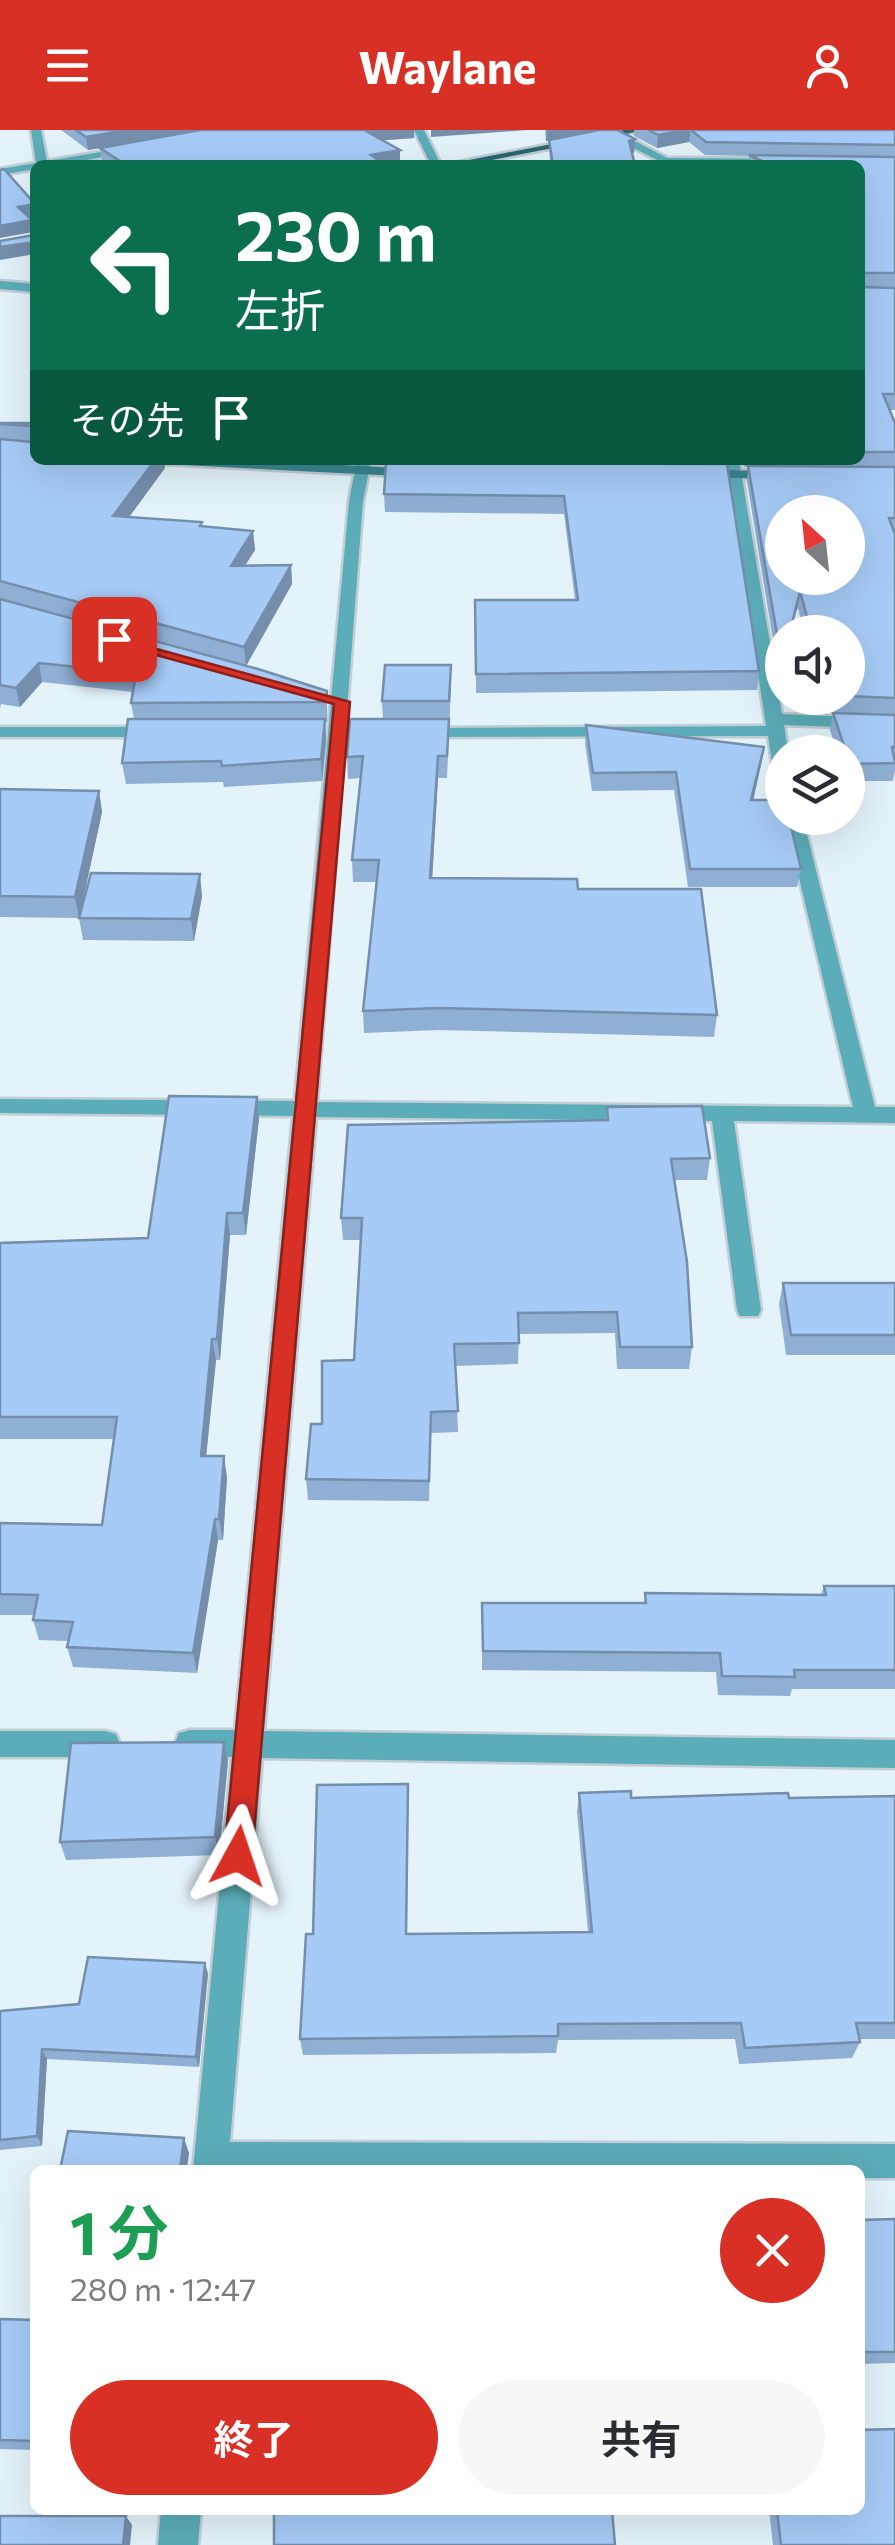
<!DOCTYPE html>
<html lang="ja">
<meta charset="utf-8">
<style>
:root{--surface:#fff;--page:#f7f7f7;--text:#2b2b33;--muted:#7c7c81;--accent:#d93025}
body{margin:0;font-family:Commissioner,"Noto Sans JP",sans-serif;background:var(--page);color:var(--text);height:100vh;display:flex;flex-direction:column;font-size:38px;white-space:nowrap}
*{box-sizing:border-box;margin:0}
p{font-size:32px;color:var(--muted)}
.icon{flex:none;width:55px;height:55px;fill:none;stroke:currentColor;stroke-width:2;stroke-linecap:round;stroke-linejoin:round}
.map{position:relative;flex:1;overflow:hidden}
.drawer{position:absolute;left:30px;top:2035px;width:835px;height:350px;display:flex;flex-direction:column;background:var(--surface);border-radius:15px;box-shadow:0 10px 40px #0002}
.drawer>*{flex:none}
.hud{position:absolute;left:30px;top:30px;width:835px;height:305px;border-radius:15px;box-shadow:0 10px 40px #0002;background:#0b6e4f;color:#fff;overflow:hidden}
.needle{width:65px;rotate:333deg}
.controls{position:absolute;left:765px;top:365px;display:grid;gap:20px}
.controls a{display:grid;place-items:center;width:100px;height:100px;border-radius:50%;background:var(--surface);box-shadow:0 10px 40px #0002;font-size:50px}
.pin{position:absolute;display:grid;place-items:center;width:85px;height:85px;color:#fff;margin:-42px;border-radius:20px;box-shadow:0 5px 15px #0006}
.me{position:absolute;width:110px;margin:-55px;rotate:5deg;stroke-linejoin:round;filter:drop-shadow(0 0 8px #0008)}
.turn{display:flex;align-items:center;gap:35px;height:210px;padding:0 40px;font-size:45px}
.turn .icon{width:130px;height:130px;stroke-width:2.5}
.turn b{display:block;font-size:70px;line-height:85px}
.then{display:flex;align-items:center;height:95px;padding:0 40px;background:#0003;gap:20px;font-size:38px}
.round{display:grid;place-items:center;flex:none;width:105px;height:105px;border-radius:52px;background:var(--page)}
.headline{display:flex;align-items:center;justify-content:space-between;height:170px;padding:0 40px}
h1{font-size:60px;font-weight:700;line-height:75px;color:#1e9e55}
.cta{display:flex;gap:20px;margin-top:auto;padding:20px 40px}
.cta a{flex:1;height:115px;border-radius:60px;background:var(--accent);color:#fff;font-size:40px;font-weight:700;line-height:115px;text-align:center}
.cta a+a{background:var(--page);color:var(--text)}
header{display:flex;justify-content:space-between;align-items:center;height:130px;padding:0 40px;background:var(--accent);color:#fff;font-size:45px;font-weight:700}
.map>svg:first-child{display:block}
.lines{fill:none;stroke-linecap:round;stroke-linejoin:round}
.street-casing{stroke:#c1ced5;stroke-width:5}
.secondary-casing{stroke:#c1ced5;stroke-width:5}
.primary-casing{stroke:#c1ced5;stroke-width:5}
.street{fill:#5badb9;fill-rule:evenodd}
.secondary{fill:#3a848e;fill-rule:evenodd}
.primary{fill:#2b666e;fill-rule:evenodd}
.wall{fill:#8fafd4}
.shaded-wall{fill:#748eac}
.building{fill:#a6cbf6;stroke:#748eac;stroke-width:2.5;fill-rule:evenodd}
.route{fill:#d93025;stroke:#8d1f18;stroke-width:2.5}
</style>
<header><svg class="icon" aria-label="menu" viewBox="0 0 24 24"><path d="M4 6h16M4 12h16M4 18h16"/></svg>Waylane<svg class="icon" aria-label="person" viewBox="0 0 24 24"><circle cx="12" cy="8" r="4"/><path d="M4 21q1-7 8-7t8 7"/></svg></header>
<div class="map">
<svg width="895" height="2415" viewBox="0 0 895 2415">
<rect width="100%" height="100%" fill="#e4f3fa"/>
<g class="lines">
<defs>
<g id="street">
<polygon points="31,0 41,0 47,31 131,17 136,20 62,35 35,35 35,39 0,45 0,39 36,33"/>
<polygon points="414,0 424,0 441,35 431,35"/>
<polygon points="612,3 620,3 667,28 780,29 785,32 665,34 612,7"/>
<polygon points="0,151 35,154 35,162 0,159"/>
<polygon points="357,330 371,330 363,371 317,972 853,977 785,688 803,688 875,977 895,977 895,993 734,991 761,1180 758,1186 740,1186 737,1180 712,991 316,987 264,1601 895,1610 895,1638 262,1628 230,2012 895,2014 895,2048 860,2048 860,2040 193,2040 232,1627 190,1626 179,1623 175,1613 179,1603 190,1600 235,1600 293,986 0,983 0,969 295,971 349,371"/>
<polygon points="725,330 739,330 782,584 895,589 895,599 784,595 788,622 782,622 782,644 773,639 768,606 412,607 409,603 418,598 766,596"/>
<polygon points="0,597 158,597 167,602 158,607 0,607"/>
<polygon points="0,1601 105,1601 116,1604 120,1614 116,1624 105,1627 0,1627"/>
<polygon points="161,2380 201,2380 198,2415 158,2415"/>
</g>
<g id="secondary">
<polygon points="156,330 248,330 418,339 425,343 418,347 163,334"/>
<polygon points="698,340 778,341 785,345 778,349 693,347 691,344"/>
</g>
<polygon id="primary" points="624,0 646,0 466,35 443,35"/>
</defs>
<!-- street casing -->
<use href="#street" class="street-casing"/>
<!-- secondary casing -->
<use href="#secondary" class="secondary-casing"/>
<!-- primary casing -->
<use href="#primary" class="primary-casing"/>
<!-- street -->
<use href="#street" class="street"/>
<!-- secondary -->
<use href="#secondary" class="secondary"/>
<!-- primary -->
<use href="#primary" class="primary"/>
</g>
<!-- wall -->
<g class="wall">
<polygon points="61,0 414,0 414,8 382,10 400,33 390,35 107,35 102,31 100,18 107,17 88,20"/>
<polygon points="545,0 617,0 635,9 634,23 632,23 635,35 550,35 549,11 546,11"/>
<polygon points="634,0 895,0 895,157 865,157 895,158 895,280 889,280 895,293 895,585 826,582 822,568 848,568 848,502 804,502 798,478 782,502 782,543 780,552 747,352 748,337 744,337 741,330 860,330 860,35 748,35 749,26 705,25 689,12 657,18 634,6"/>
<polygon points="0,293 35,293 165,338 129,387 202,392 202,396 253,401 255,420 245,436 291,435 292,454 246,536 327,561 327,592 325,592 326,611 322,651 224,657 223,652 126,654 122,633 134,589 131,573 133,562 42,552 20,577 1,574 0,579"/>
<polygon points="388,330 723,330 759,541 757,560 476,563 475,470 575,470 564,384 385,382 384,364"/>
<polygon points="451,557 447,648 438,648 432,748 578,759 717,885 714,907 439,900 364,903 363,881 377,752 353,752 352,730 361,648 348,649 347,627 383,589 382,571"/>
<polygon points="833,583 895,585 895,641 893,651 848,651 848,622 837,622 830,600"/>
<polygon points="586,595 764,617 753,670 801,739 797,757 688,757 674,660 592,661 585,613"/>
<polygon points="0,659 99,661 102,682 79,788 0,787"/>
<polygon points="202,766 194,811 83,810 79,788"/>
<polygon points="257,967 259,989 246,1105 230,1105 220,1230 216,1230 206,1326 227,1347 223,1410 218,1410 197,1543 73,1537 67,1517 69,1511 39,1510 33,1490 34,1485 0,1485 0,1393 102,1395 114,1309 0,1309 0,1112 148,1108"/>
<polygon points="607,977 710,1028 707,1050 674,1050 692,1217 689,1239 617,1239 615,1203 519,1204 518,1234 455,1236 458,1302 431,1303 429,1371 308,1370 306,1349 322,1294 354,1230 361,1110 343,1110 341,1088 606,990"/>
<polygon points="783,1153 895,1153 895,1225 786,1225 779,1174"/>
<polygon points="824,1456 895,1456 895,1559 792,1559 790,1566 718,1565 716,1542 482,1540 482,1473 644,1473 645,1463 821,1465"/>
<polygon points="224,1612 228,1631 219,1725 66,1730 60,1712"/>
<polygon points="579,1663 631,1668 789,1668 895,1666 895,1909 859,1909 860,1912 852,1928 739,1934 735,1909 558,1910 556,1923 303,1925 300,1909 313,1804 408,1673 407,1804 588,1802 577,1682"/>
<polygon points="205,1833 208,1844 199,1937 47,1929 42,2016 0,2020 0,1881 79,1874"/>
<polygon points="895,2089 895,2233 860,2234 860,2090"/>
<polygon points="0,2189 35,2190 35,2320 0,2319"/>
<polygon points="769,2380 860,2380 895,2415 773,2415"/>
</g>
<!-- shaded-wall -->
<g class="shaded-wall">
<polygon points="128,0 207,0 88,20 86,7"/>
<polygon points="362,0 414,0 414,8 362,12"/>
<polygon points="431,0 527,0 431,7"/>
<polygon points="547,0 604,0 546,11"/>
<polygon points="691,0 689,12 657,18 658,5"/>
<polygon points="635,9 634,23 628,24 629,11"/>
<polygon points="400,20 400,33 371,35 371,25"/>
<polygon points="35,74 35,86 20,89 18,77"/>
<polygon points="32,90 33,102 0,108 0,96"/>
<polygon points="35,112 35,124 0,130 0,117"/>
<polygon points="155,330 164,330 165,338 116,405 113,386"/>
<polygon points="253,401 255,420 232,455 231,436"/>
<polygon points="291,435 292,454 246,536 244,517"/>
<polygon points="39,533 42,552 20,577 16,558"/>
<polygon points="325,589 326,611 322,651 321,629"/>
<polygon points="764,617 761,635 749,689 751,670"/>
<polygon points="438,626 438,648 431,770 430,748"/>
<polygon points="99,661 102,682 79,788 75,767"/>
<polygon points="200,744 202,766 194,811 191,789"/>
<polygon points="257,967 259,989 246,1105 243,1083"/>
<polygon points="227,1083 230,1105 220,1230 217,1209"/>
<polygon points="212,1209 216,1230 204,1347 201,1326"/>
<polygon points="224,1326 227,1347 223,1410 219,1389"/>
<polygon points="215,1389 218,1410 197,1543 193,1523"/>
<polygon points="224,1612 228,1631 219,1725 215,1707"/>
<polygon points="205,1833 208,1844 199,1937 196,1927"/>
<polygon points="42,1919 47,1929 42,2016 37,2006"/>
<polygon points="184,2008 189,2023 187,2040 180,2040"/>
<polygon points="126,2386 132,2395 130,2415 123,2415"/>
</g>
<!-- building -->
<g class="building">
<polygon points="76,0 128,0 86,7"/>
<polygon points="200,0 364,0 400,20 371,25 385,35 126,35 100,18"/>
<polygon points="599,0 617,0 635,9 629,11 635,35 553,35 549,10"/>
<polygon points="648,0 687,0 658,5"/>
<polygon points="691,0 895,0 895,15 706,12"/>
<polygon points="749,25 895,27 895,143 862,143 860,145 860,35 765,35 764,32"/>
<polygon points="4,39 35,74 18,77 32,90 0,96 0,40"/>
<polygon points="35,101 35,112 0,117 0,111 34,105"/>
<polygon points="860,157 895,158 895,264 883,264 895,293 895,322 860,322"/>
<polygon points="0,293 35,293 35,305 32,296 0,294"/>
<polygon points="0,309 32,312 35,309 35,330 155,330 113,386 202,392 200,396 253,401 231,436 291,435 244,517 0,451"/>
<polygon points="386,333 727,334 759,541 476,544 475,470 578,470 564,366 384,364"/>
<path d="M748,336L895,337V388H889L895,404V568L848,566V502H811L800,461L790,502H782V533ZM782,382H848V448H782Z"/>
<polygon points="0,469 258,539 327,561 326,572 131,573 136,543 39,533 16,558 0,555"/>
<polygon points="385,535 451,535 449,571 382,571"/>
<polygon points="833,583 895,585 895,617 892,617 895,633 849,634 848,622 846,622"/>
<polygon points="128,589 325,589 321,629 222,636 221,631 122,633"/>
<polygon points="350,589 449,589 447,626 438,626 430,748 577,749 578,759 701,759 717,885 439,878 363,881 379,730 352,730 363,626 347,627"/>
<polygon points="586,595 764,617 751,670 782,670 782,688 789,688 801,739 690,739 676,642 593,643"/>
<polygon points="0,659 99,661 75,767 0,766"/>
<polygon points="91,743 200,744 191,789 79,788"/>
<polygon points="169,966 257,967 243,1083 227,1083 217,1209 212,1209 201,1326 224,1326 219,1389 215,1389 193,1523 67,1517 73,1492 33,1490 38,1465 0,1464 0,1393 102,1395 117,1287 0,1287 0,1113 148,1108"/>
<polygon points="702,976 710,1028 671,1029 687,1132 692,1217 620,1217 617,1182 518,1183 519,1213 454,1214 458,1281 431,1282 429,1351 306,1349 311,1294 322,1294 322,1231 354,1230 362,1088 341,1088 348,995 608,990 607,977"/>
<polygon points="783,1153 895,1153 895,1205 791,1205"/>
<polygon points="824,1456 895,1456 895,1540 794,1540 795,1547 722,1546 720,1523 483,1521 482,1473 646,1473 645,1463 826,1465"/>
<polygon points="224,1612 215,1707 60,1712 71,1613"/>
<polygon points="408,1654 406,1804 592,1802 579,1663 631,1661 631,1668 788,1663 789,1668 895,1666 895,1893 856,1893 860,1912 745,1918 741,1893 558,1894 558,1906 300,1909 306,1804 313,1804 317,1655"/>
<polygon points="88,1827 205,1833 196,1927 42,1919 37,2006 0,2010 0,1881 79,1874"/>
<polygon points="68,2001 184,2008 180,2040 60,2040"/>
<polygon points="895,2089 895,2222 860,2222 860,2090"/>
<polygon points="0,2189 35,2190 35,2311 0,2310"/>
<polygon points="895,2299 895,2415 781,2415 777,2380 860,2380 860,2300"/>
<polygon points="274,2380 612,2380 615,2415 274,2415"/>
<polygon points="0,2386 126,2386 123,2415 0,2415"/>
</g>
<!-- route -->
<polygon class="route" points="109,506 350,572 252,1726 248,1736 238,1740 228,1736 224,1726 334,574 109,512"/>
</svg>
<div class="controls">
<a><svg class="needle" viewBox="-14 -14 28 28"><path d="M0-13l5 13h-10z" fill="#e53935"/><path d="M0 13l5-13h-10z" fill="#7c7c81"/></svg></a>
<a><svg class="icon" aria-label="sound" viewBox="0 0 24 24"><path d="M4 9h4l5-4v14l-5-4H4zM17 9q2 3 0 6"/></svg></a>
<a><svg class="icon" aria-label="layers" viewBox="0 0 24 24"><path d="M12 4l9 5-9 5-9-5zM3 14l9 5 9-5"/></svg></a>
</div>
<div class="pin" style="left:114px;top:509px;background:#d93025"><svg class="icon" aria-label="arrive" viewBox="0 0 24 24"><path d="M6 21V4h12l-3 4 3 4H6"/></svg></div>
<svg class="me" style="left:238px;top:1726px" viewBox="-20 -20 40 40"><path d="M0-17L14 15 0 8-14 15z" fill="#d93025" stroke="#fff" stroke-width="4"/></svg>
<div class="hud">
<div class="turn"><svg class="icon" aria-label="left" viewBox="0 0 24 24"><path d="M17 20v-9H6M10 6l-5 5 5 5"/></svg><div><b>230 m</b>左折</div></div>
<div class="then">その先<svg class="icon" aria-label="arrive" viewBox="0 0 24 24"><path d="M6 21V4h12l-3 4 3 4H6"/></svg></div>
</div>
<section class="drawer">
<div class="headline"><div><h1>1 分</h1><p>280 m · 12:47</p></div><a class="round" style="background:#d93025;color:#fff"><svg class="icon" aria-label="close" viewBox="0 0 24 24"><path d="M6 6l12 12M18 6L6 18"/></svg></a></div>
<div class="cta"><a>終了</a><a>共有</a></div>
</section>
</div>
